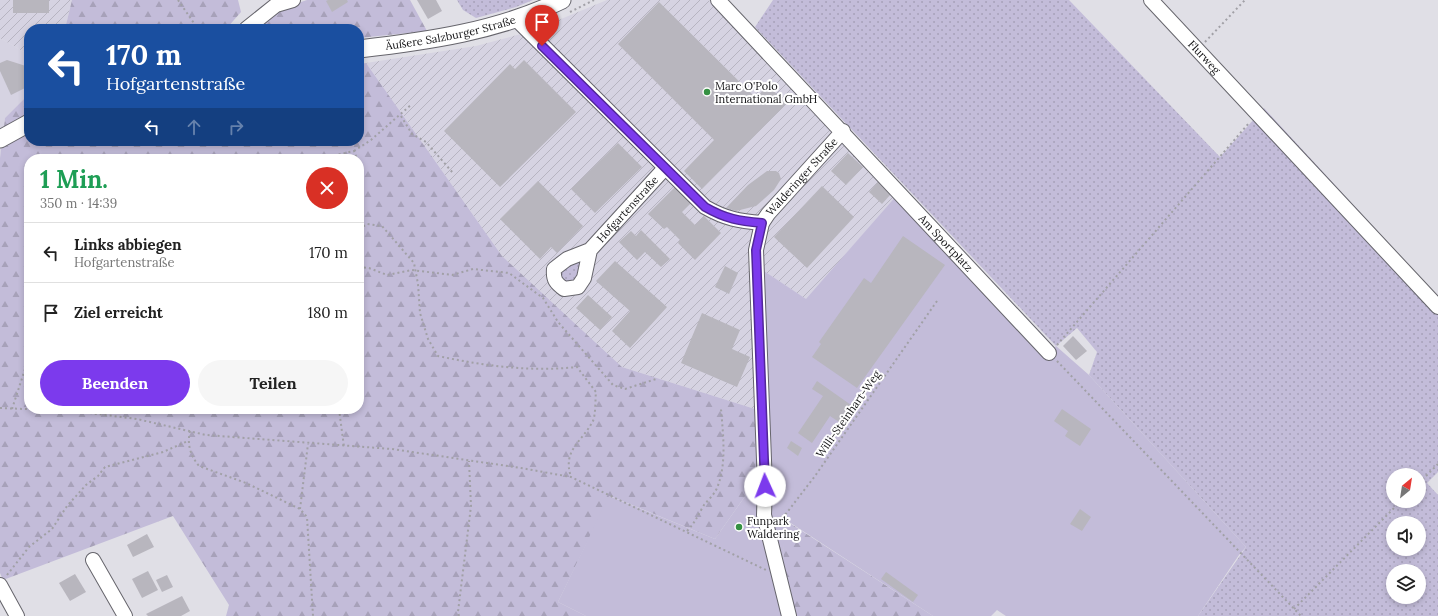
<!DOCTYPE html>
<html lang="de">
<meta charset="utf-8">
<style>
:root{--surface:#fff;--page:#f6f6f6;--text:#222;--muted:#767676;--line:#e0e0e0;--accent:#7c3aed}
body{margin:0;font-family:Lora,serif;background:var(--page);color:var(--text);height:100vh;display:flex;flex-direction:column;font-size:15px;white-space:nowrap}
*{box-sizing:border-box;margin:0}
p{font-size:13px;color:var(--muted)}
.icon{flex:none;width:22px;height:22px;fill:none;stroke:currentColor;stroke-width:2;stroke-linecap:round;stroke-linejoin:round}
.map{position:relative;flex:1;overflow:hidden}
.side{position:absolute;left:24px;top:154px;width:340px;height:260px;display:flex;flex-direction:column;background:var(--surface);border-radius:16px;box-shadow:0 2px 6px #0003}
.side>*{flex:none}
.hud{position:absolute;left:24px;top:24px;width:340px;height:122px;border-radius:16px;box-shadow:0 2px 6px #0003;background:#1a4fa0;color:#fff;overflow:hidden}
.needle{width:26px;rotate:30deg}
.buttons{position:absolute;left:1386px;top:468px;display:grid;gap:8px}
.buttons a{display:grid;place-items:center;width:40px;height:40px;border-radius:50%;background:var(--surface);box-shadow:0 2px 6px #0003;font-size:20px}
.pin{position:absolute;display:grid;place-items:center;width:34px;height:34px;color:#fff;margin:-41px -17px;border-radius:50% 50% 50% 0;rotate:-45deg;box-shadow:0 0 4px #0007}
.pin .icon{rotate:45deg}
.me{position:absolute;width:44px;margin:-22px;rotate:358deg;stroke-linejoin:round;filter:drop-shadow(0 0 3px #0008)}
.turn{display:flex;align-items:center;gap:14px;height:84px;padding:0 16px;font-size:18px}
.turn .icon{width:52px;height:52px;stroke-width:2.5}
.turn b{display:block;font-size:28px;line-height:34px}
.lanes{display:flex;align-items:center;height:38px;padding:0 16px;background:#0003;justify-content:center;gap:20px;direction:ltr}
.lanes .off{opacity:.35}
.round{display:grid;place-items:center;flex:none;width:42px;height:42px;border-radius:21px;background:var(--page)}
.overview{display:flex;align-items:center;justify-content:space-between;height:68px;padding:0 16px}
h1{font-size:24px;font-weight:700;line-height:30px;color:#1e9e55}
.button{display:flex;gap:8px;margin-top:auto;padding:8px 16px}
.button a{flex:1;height:46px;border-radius:24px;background:var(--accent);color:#fff;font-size:16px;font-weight:700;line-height:46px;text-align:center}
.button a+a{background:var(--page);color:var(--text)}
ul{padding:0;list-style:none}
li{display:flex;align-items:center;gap:12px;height:60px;padding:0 16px;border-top:1px solid var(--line)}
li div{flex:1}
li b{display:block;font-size:15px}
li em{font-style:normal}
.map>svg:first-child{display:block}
.built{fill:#d6d3e2}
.industrial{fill:url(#industrial-furrows)}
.grass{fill:url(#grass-dots);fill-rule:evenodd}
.forest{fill:url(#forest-firs);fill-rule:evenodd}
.park{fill:#c3bcd9}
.building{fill:#b8b6be}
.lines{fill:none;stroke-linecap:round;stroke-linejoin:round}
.minor-casing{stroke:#66656c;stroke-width:16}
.major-casing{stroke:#66656c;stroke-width:19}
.path{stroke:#a1a0a6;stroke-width:2;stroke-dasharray:2 3;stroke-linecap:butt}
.minor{stroke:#fff;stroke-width:14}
.major{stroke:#fff;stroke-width:17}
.route-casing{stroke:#51269a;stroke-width:10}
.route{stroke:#7c3aed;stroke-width:7}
.poi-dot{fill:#359143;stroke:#fff;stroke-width:1.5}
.labels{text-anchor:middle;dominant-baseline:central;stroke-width:4;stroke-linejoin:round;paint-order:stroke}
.street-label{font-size:11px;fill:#131315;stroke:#fff}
.poi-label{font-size:11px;fill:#131315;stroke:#fff;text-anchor:start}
</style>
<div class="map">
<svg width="1438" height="616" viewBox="0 0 1438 616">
<defs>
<pattern id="industrial-furrows" width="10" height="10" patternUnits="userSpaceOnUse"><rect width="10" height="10" fill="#d6d3e2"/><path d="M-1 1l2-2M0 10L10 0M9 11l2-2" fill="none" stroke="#b7b4c1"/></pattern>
<pattern id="grass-dots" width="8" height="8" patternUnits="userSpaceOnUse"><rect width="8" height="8" fill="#c3bcd9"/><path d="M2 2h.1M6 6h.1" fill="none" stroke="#a7a1b9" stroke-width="1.8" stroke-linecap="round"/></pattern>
<pattern id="forest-firs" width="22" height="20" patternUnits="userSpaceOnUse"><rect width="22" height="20" fill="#c3bcd9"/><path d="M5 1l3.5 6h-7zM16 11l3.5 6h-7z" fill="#a7a1b9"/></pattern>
</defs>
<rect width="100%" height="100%" fill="#e0dfe6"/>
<!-- built -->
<polygon class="built" points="0,38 29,55 29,94 5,118 0,158"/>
<!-- industrial -->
<g class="industrial">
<polygon points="0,0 72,0 65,29 29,29 29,55 0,38"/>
<polygon points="607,0 709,0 897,195 806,300 764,271 755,409 622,367 502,256 366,63 476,46 532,31"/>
</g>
<!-- grass -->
<g class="grass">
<polygon points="457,0 533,0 516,7 476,18 463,10"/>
<path d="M773,0H1069L1220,157L1264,108L1438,297V472L1427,483L1438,495V616H1198L1246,547L1089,375L1097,352L1077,328L1056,346L755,27ZM1393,475H1419V501H1393ZM1393,523H1419V549H1393ZM1393,571H1419V597H1393Z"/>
<path d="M577,262L581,265L580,271L575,280L564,282L560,275C563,268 570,265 577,262Z"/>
</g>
<!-- forest -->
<g class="forest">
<polygon points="72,0 238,0 241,12 226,29 65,29"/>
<polygon points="307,0 410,0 427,31 359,38 359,29 255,29 277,10"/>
<path d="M366,63L502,256L622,367L755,409V482L715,539L610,496L558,602L586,616H226L229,605L173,516L3,580L0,573V158L5,118L29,94V141H359V64ZM29,159H359V409H29Z"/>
<polygon points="782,518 933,616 796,616 784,570"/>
</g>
<!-- park -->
<polygon class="park" points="897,195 1048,356 1056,346 1089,375 1246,547 1239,555 1198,616 1006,616 997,610 991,616 933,616 783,518 784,570 796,616 586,616 558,602 609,496 715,539 755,482 755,409 764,271 806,299"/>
<!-- building -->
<g class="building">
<rect x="13" y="0" width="36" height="13"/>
<polygon points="328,0 347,0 348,2 332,12 326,1"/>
<polygon points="417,0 436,0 442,11 428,19"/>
<polygon points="659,2 756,98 768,85 786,104 702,189 684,171 714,140 618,44"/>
<polygon points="7,60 29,67 29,86 11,95 0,71 0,63"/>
<polygon points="524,60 576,112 500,187 444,131 510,64 515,69"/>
<polygon points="618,143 642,167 595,213 571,189"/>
<polygon points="848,153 863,167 846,185 831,171"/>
<polygon points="767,171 776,171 779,173 781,179 774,190 756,206 736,211 726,208 748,185"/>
<polygon points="538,181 583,226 557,253 551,247 540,259 500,219"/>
<polygon points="878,182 891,194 882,204 869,192"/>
<polygon points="822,186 854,217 807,268 774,237"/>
<polygon points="675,187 691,203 682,212 695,225 704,216 721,233 695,260 678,243 680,240 667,227 664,229 648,214"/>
<polygon points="641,230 670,259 661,267 645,252 637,260 619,242 631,231 636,236"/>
<polygon points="903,236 945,265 857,388 812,357 821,344 819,342 864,278 871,283"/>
<polygon points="615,261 667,307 630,348 612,331 630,311 596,281"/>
<polygon points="725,266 738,273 729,294 715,287"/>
<polygon points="588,295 612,317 600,330 576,308"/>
<polygon points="702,313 740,330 732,349 750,357 737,387 681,363"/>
<polygon points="1073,336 1087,351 1076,360 1063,346"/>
<polygon points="817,381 851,405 839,422 830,416 812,443 798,433 823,396 812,389"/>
<polygon points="1062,409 1091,429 1080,446 1065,436 1068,431 1054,421"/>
<polygon points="791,441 802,448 798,456 787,448"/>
<polygon points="1080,509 1091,517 1082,531 1070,524"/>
<polygon points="147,534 154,547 133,557 127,545"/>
<polygon points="148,571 158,590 142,598 132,579"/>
<polygon points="886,572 918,595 913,602 881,579"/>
<polygon points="75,574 86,592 70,601 59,583"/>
<polygon points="167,575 173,587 162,592 156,580"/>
<polygon points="182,596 190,611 181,616 148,616 146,614"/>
</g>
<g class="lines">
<defs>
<g id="minor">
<path id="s1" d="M718,0L1049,353"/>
<path id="s2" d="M1151,0L1438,307"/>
<path d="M515,18L705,207C726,219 739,221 762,223"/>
<polyline points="246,29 276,5 293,0"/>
<path id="s3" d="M590,250L584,278L578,287L564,289C556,283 553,280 554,269L567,259L590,250L665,168"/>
<polyline points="93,560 125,616"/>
<polyline points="0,585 17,616"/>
<path id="s4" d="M789,616L764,515L765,486L756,250L762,223L768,214L843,131"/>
</g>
<g id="major">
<path id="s5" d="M359,49C428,41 499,31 562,0"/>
<polyline points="0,139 29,123"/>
</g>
</defs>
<!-- minor casing -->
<use href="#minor" class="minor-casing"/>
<!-- major casing -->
<use href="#major" class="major-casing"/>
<!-- path -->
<g class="path">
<polyline points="178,0 198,29"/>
<polyline points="570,12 594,0"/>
<polyline points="1205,42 1245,0"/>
<polyline points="401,116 412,134 426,142 453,173"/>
<polyline points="354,151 371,140 412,104"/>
<polyline points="304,159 328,157 354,151 357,159"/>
<polyline points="359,175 359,188"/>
<path d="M359,229L367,224L382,226L414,263L418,284L420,313L428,339L438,356C485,366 530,372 577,367L596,392C595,401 596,413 593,421C582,442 562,450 571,477"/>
<polyline points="359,267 369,268 387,275 412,270 452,275 473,269 509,273 543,298 558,322 613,385 625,389 656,379"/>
<polyline points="1057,345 1249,123"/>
<polyline points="1057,361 1301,616"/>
<polyline points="0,408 74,411 137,419 206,435 392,449 521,468 571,477 766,570"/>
<polyline points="12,409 26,366 29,345"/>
<polyline points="339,409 344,447"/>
<path d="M190,431C187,444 190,455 199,466L246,483L300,509L307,517L313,616"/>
<polyline points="1419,483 1438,464"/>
<polyline points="300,509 308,444"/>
<polyline points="777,520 785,515 815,476 937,301"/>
<path d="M687,531C695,523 698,515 704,505C708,500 714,495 717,488C727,464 723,434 721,409"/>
<polyline points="7,575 29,547 52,529 67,506 86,485 98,476 105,467 163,452 188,441"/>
<polyline points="1294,609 1401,501"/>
<polyline points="459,616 458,612 471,506 469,461"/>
</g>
<!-- minor -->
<use href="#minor" class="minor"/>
<!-- major -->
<use href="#major" class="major"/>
</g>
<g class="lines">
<defs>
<path id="route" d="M542,46L705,207C726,219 739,221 762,223L756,250L765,486"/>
</defs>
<!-- route casing -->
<use href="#route" class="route-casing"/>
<!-- route -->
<use href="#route" class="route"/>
</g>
<!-- markers -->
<g class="poi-dot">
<circle cx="707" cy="92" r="4"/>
<circle cx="739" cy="527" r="4"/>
</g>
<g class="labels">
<!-- street labels -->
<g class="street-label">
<text stroke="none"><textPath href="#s5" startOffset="93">Äußere Salzburger Straße</textPath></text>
<text stroke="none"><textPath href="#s2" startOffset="78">Flurweg</textPath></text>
<text stroke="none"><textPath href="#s4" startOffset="458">Walderinger Straße</textPath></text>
<text stroke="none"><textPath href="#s3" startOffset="174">Hofgartenstraße</textPath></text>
<text stroke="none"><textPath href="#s1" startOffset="333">Am Sportplatz</textPath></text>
<text transform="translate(848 414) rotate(-55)">Willi-Steinhart-Weg</text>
</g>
<!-- poi labels -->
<g class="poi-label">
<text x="715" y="86">Marc O'Polo<tspan x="715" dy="13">International GmbH</tspan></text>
<text x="747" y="521">Funpark<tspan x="747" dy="13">Waldering</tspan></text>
</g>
</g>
</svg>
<div class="buttons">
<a><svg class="needle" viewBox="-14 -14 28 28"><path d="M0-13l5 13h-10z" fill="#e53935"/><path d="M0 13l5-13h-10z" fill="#767676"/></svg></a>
<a><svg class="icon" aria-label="sound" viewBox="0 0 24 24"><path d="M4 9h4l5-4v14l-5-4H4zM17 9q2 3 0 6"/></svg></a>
<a><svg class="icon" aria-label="layers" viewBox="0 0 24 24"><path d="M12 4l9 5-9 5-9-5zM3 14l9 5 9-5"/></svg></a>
</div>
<div class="pin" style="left:542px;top:46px;background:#d93025"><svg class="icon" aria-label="arrive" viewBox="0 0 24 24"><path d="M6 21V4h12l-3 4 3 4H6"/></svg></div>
<svg class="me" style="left:765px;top:486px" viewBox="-20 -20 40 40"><circle r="19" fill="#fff"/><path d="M0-13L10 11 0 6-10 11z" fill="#7c3aed"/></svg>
<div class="hud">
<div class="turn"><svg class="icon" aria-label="left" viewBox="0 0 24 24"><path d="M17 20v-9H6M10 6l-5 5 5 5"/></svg><div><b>170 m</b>Hofgartenstraße</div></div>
<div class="lanes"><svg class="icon" aria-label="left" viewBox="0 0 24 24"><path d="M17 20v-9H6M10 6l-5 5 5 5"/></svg><svg class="icon off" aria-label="ahead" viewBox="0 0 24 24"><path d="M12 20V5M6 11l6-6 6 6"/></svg><svg class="icon off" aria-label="right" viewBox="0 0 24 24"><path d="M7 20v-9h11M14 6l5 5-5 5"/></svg></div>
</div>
<section class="side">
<div class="overview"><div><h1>1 Min.</h1><p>350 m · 14:39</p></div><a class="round" style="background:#d93025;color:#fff"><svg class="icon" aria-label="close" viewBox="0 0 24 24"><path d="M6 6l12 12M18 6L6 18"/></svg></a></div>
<ul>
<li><svg class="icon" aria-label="left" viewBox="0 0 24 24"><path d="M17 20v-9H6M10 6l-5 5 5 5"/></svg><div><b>Links abbiegen</b><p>Hofgartenstraße</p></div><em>170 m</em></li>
<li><svg class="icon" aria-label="arrive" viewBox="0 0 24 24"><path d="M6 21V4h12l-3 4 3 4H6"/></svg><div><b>Ziel erreicht</b></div><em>180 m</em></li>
</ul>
<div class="button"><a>Beenden</a><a>Teilen</a></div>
</section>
</div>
